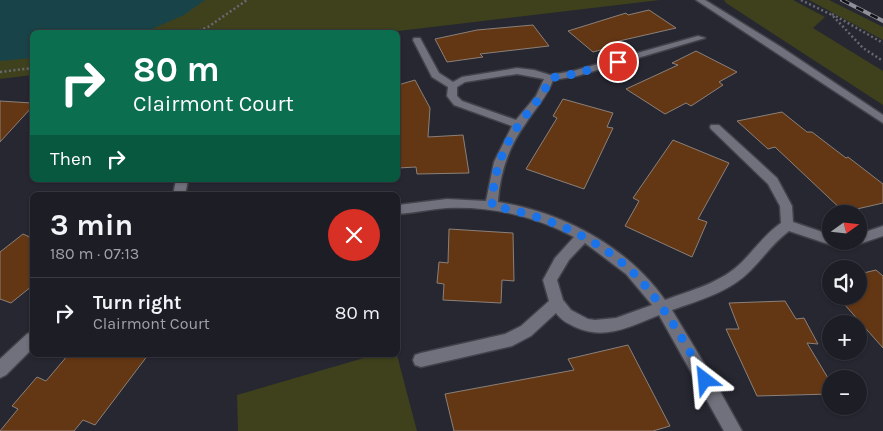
<!DOCTYPE html>
<meta charset="utf-8">
<style>
:root{--surface:#1c1d25;--page:#292a32;--text:#f1f3f6;--muted:#a0a2a7;--line:#3a3b42}
body{margin:0;font-family:Karla,sans-serif;background:var(--page);color:var(--text);height:100vh;display:flex;flex-direction:column;font-size:19px;white-space:nowrap}
*{box-sizing:border-box;margin:0}
p{font-size:16px;color:var(--muted)}
.icon{flex:none;width:28px;height:28px;fill:none;stroke:currentColor;stroke-width:2;stroke-linecap:round;stroke-linejoin:round}
.map{position:relative;flex:1;overflow:hidden}
.drawer{position:absolute;left:30px;top:192px;width:370px;height:165px;display:flex;flex-direction:column;background:var(--surface);border-radius:8px;box-shadow:0 1px 4px #0004,0 0 0 1px var(--line)}
.drawer>*{flex:none}
.guide{position:absolute;left:30px;top:30px;width:370px;height:152px;border-radius:8px;box-shadow:0 1px 4px #0004,0 0 0 1px var(--line);background:#0b6e4f;color:#fff;overflow:hidden}
.needle{width:32px;rotate:75deg}
.buttons{position:absolute;left:822px;top:205px;display:grid;gap:10px}
.buttons a{display:grid;place-items:center;width:45px;height:45px;border-radius:50%;background:var(--surface);box-shadow:0 1px 4px #0004,0 0 0 1px var(--line);font-size:25px}
.pin{position:absolute;display:grid;place-items:center;width:42px;height:42px;color:#fff;margin:-21px;border:2px solid #fff;border-radius:50%;box-shadow:0 1px 5px #0007}
.me{position:absolute;width:55px;margin:-28px;rotate:331deg;stroke-linejoin:round;filter:drop-shadow(0 0 4px #0008)}
.turn{display:flex;align-items:center;gap:18px;height:105px;padding:0 20px;font-size:22px}
.turn .icon{width:65px;height:65px;stroke-width:2.5}
.turn b{display:block;font-size:35px;line-height:42px}
.then{display:flex;align-items:center;height:48px;padding:0 20px;background:#0003;gap:10px;font-size:19px}
.round{display:grid;place-items:center;flex:none;width:52px;height:52px;border-radius:26px;background:var(--page)}
.overview{display:flex;align-items:center;justify-content:space-between;height:85px;padding:0 20px}
h1{font-size:30px;font-weight:700;line-height:38px}
ul{padding:0;list-style:none}
li{display:flex;align-items:center;gap:15px;height:70px;padding:0 20px;border-top:1px solid var(--line)}
li div{flex:1}
li b{display:block;font-size:19px}
li em{font-style:normal}
.map>svg:first-child{display:block}
.green{fill:#3e411c}
.water{fill:#184348}
.building{fill:#643714;stroke:#8b8079}
.lines{fill:none;stroke-linecap:round;stroke-linejoin:round}
.minor-casing{stroke:#41424a;stroke-width:3}
.path{stroke:#686971;stroke-width:2.5;stroke-dasharray:2 2.5;stroke-linecap:butt}
.minor{fill:#70717c;fill-rule:evenodd}
.rail-casing{stroke:#909098;stroke-width:4}
.rail{stroke:#101115;stroke-width:2.5;stroke-dasharray:8;stroke-linecap:butt}
.route{stroke:#1a73e8;stroke-width:9;stroke-dasharray:0 16.2}
</style>
<div class="map">
<svg width="883" height="431" viewBox="0 0 883 431">
<rect width="100%" height="100%" fill="#262731"/>
<!-- green -->
<g class="green">
<polygon points="0,0 660,0 390,32 32,32 32,75 0,79"/>
<polygon points="724,0 793,0 825,17 813,28 883,71 883,105 726,3"/>
<polygon points="809,0 829,0 883,27 883,40"/>
<polygon points="374,355 397,355 417,431 238,431 237,395"/>
</g>
<!-- water -->
<polygon class="water" points="0,0 205,0 184,15 145,32 32,32 32,58 0,61"/>
<!-- building -->
<g class="building">
<polygon points="649,10 676,28 619,41 623,44 593,52 568,31 626,13 628,15"/>
<polygon points="533,25 549,46 480,54 483,57 447,62 435,39 477,30"/>
<polygon points="696,51 737,72 719,82 723,85 691,106 686,103 665,114 626,89 678,65 672,63"/>
<polygon points="415,80 430,108 428,137 463,135 469,173 417,174 416,167 398,168 398,85"/>
<polygon points="563,99 613,113 607,127 613,128 584,189 526,169 557,118 553,116"/>
<polygon points="0,101 32,103 32,107 0,142"/>
<polygon points="782,112 807,132 812,132 846,158 848,157 883,184 883,203 844,212 775,147 768,149 737,121"/>
<polygon points="673,140 729,163 698,219 707,222 692,257 625,226 639,201 633,198"/>
<polygon points="449,229 513,233 514,281 502,280 501,303 443,300 444,284 437,283 439,262 448,263"/>
<polygon points="23,234 32,238 32,286 11,303 0,299 0,252"/>
<polygon points="876,270 883,276 883,348 837,296 859,296 859,274"/>
<polygon points="785,301 796,319 804,318 818,344 807,343 831,383 831,394 757,396 726,329 739,329 729,303"/>
<polygon points="628,345 670,426 653,431 454,431 445,394 574,370 568,359"/>
<polygon points="68,355 148,355 95,425 83,420 74,431 0,431 18,409 12,406 37,377 46,381"/>
</g>
<g class="lines">
<defs>
<g id="minor">
<polygon points="696,0 705,0 781,47 883,115 883,123"/>
<path d="M698,36L705,38L577,76L553,80C547,97 535,109 526,123C509,146 500,172 498,202C562,212 627,246 665,300C692,290 721,283 742,262C755,249 765,234 781,223L780,206L768,184L711,129L710,127L711,125H719L777,178L792,206L793,222L831,235V241H837L836,244L831,245L789,231C774,242 764,257 751,270C730,292 700,300 672,310L711,375L742,431H724L659,315C632,326 604,341 575,327C567,323 561,320 556,313L531,336L512,346L421,367L415,365L413,360L415,355L421,353L505,334L521,326L549,301L543,280L555,258L574,237C535,216 491,206 447,208C431,209 414,213 398,214V205L447,199L486,201L494,162L512,126L454,105L447,96L448,87L432,77L413,40L414,38H420L439,73L453,82L462,77L517,68L534,70L550,75L573,71ZM517,74L544,79L536,96L516,120L462,101L457,96V87L465,82ZM585,243L626,274L652,305L616,318L595,320L588,319L571,310L563,300L557,280L569,260Z"/>
<polygon points="176,180 188,180 185,195 173,195"/>
<polygon points="883,226 883,236 859,244 854,243 854,241 859,241 859,234"/>
<polygon points="32,332 32,349 6,375 0,378 0,359 27,334"/>
</g>
</defs>
<!-- minor casing -->
<use href="#minor" class="minor-casing"/>
<!-- path -->
<g class="path">
<polyline points="801,0 832,15 863,48 883,61"/>
<polyline points="832,14 883,43"/>
<polyline points="195,32 208,27 247,0"/>
<polyline points="0,72 32,68"/>
</g>
<!-- minor -->
<use href="#minor" class="minor"/>
<defs>
<polyline id="rail" points="842,0 883,21"/>
</defs>
<!-- rail casing -->
<use href="#rail" class="rail-casing"/>
<!-- rail -->
<use href="#rail" class="rail"/>
</g>
<g class="lines">
<!-- route -->
<path class="route" d="M618,62L574,74L550,78C544,95 531,108 520,123C502,149 493,173 492,206C550,216 610,242 648,289C670,316 689,349 705,380"/>
</g>
</svg>
<div class="buttons">
<a><svg class="needle" viewBox="-14 -14 28 28"><path d="M0-13l5 13h-10z" fill="#e53935"/><path d="M0 13l5-13h-10z" fill="#a0a2a7"/></svg></a>
<a><svg class="icon" aria-label="sound" viewBox="0 0 24 24"><path d="M4 9h4l5-4v14l-5-4H4zM17 9q2 3 0 6"/></svg></a>
<a>+</a>
<a>−</a>
</div>
<div class="pin" style="left:618px;top:62px;background:#d93025"><svg class="icon" aria-label="arrive" viewBox="0 0 24 24"><path d="M6 21V4h12l-3 4 3 4H6"/></svg></div>
<svg class="me" style="left:705px;top:380px" viewBox="-20 -20 40 40"><path d="M0-17L14 15 0 8-14 15z" fill="#1a73e8" stroke="#fff" stroke-width="4"/></svg>
<div class="guide">
<div class="turn"><svg class="icon" aria-label="right" viewBox="0 0 24 24"><path d="M7 20v-9h11M14 6l5 5-5 5"/></svg><div><b>80 m</b>Clairmont Court</div></div>
<div class="then">Then<svg class="icon" aria-label="right" viewBox="0 0 24 24"><path d="M7 20v-9h11M14 6l5 5-5 5"/></svg></div>
</div>
<section class="drawer">
<div class="overview"><div><h1>3 min</h1><p>180 m · 07:13</p></div><a class="round" style="background:#d93025;color:#fff"><svg class="icon" aria-label="close" viewBox="0 0 24 24"><path d="M6 6l12 12M18 6L6 18"/></svg></a></div>
<ul>
<li><svg class="icon" aria-label="right" viewBox="0 0 24 24"><path d="M7 20v-9h11M14 6l5 5-5 5"/></svg><div><b>Turn right</b><p>Clairmont Court</p></div><em>80 m</em></li>
</ul>
</section>
</div>
